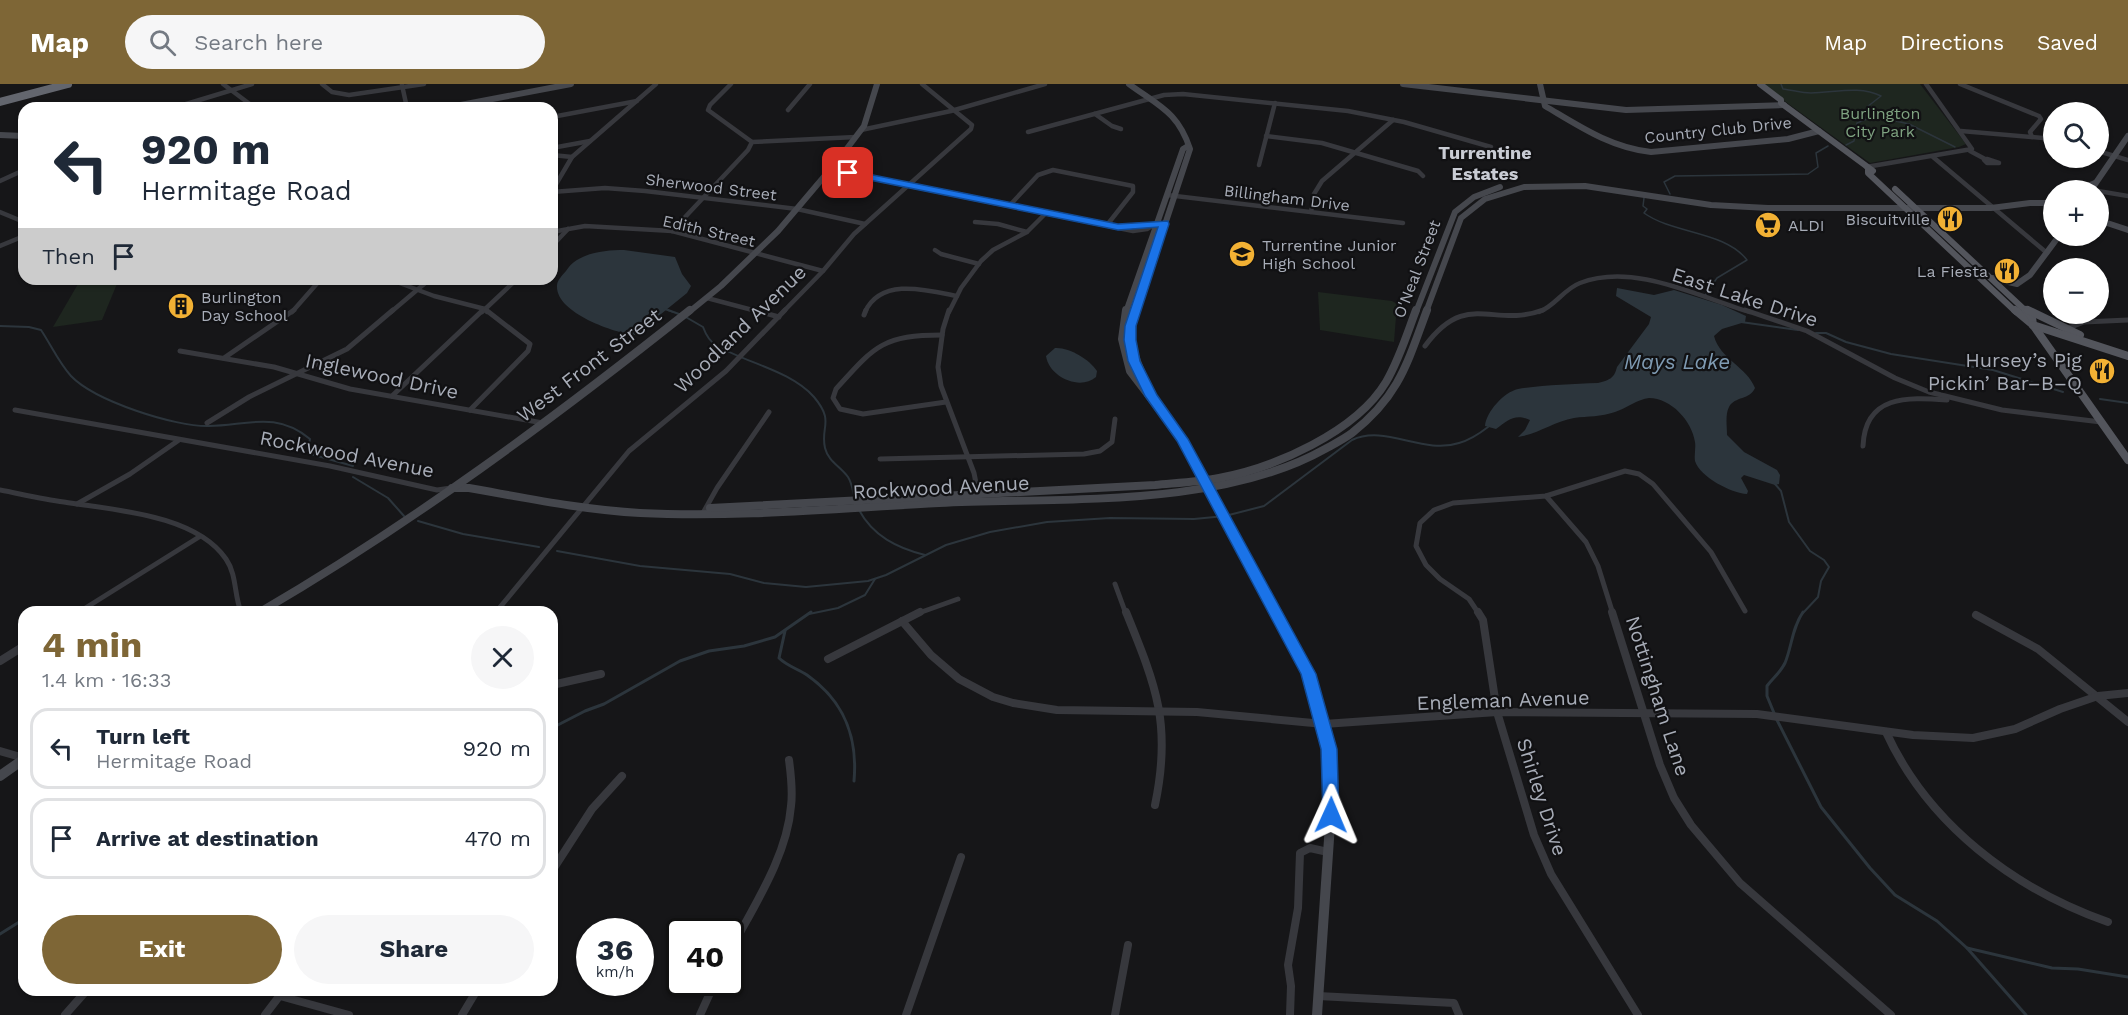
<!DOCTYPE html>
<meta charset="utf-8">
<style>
:root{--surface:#fff;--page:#f6f6f7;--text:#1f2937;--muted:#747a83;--line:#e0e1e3;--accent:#7e6636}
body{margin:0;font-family:"Work Sans",sans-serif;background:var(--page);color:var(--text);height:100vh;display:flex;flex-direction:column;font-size:22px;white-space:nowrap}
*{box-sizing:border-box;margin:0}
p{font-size:20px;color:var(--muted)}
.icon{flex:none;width:33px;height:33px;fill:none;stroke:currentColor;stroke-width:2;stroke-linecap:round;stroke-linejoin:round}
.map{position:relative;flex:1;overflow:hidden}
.drawer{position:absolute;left:18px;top:522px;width:540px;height:390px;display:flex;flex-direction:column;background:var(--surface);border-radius:18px;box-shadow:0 2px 4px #0004}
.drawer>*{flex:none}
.guide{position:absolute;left:18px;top:18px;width:540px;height:183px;border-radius:18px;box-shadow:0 2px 4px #0004;background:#fff;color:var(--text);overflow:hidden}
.fabs{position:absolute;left:2043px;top:18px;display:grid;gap:12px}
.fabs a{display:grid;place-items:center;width:66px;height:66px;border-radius:50%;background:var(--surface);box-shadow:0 2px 4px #0004;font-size:30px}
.speed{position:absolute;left:576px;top:834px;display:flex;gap:12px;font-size:30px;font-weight:700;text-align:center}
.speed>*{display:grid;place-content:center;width:78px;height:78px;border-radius:50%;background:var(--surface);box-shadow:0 2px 4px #0004;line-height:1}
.speed small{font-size:15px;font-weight:400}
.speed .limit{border:3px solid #111;border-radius:9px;background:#fff;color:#111}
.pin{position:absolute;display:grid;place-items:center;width:51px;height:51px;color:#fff;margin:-26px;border-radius:12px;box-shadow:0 3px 9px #0006}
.me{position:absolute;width:66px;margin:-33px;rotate:1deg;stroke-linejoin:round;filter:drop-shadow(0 0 4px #0008)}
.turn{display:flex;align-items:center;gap:21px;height:126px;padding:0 24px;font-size:27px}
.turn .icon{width:78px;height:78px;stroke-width:2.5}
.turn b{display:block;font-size:42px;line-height:51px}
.then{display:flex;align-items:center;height:57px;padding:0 24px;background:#0003;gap:12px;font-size:22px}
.round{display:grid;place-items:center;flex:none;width:63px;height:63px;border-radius:32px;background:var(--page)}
.summary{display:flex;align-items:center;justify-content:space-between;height:102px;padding:0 24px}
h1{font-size:36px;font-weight:700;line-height:45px;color:var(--accent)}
.primary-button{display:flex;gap:12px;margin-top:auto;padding:12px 24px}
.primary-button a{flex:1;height:69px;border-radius:36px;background:var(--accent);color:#fff;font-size:24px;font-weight:700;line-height:69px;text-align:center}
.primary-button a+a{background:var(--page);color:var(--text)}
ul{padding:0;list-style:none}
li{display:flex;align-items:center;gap:18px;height:81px;margin:0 12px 9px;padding:0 12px;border:3px solid var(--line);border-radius:18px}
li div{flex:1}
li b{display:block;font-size:22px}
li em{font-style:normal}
header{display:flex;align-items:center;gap:36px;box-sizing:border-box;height:84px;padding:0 30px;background:var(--accent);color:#fff}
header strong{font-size:28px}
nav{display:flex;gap:33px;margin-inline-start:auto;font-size:21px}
.search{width:420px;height:54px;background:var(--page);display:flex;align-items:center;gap:15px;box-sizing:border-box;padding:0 21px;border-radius:33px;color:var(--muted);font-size:22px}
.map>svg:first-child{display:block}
.green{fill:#1e261f}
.water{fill:#2c353c}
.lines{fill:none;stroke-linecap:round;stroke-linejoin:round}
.stream-far2{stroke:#2c353c;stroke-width:1.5}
.stream-far1{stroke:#2c353c;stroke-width:2}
.stream{stroke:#2c353c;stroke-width:3}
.street-far2{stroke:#37383d;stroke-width:4.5}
.street-far1{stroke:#37383d;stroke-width:5}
.street{stroke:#37383d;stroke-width:8}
.secondary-far2{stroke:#45474d;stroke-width:6}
.secondary-far1{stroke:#45474d;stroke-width:8}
.secondary{stroke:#45474d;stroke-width:10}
.primary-far1{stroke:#53555c;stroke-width:6}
.primary{stroke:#53555c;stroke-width:8}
.highway{stroke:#63666e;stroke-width:8}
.route{fill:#1a73e8;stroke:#114b97;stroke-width:1.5}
.labels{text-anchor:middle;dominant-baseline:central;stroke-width:4.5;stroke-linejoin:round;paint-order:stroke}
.far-park-label{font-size:16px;fill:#7fa381;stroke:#111113}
.far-street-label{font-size:16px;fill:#a8adb8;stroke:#111113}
.far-poi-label{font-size:16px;fill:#a8adb8;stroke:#111113;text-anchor:start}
.far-neighbourhood-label{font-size:18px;font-weight:bold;fill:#c9ccd4;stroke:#111113}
.street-label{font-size:20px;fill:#a8adb8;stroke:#111113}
.poi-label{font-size:20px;fill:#a8adb8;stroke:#111113;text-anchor:end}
.water-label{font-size:21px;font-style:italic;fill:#7f9bb3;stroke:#111113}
</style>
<header>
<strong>Map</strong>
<div class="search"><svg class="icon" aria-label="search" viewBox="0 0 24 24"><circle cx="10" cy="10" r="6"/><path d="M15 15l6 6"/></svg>Search here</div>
<nav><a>Map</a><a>Directions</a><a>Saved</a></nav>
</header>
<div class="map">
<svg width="2128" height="931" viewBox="0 0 2128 931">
<rect width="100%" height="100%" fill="#161618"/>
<!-- green -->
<g class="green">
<polygon points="1761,0 1920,0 1966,60 1959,63 1870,79"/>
<polygon points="119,195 102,236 53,243 78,200"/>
<polygon points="1318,208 1392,217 1397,220 1394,258 1320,246"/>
</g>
<!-- water -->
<g class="water">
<path d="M624,166L675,173L682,190L691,202L687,209L635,251C615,249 556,229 557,202C557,196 562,192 566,187C577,169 604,166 624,166Z"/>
<path d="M1617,204L1654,211L1674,206L1722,221L1746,232L1745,238L1722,245L1714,252C1720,275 1747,283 1755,304C1750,316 1735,312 1729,323C1725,330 1727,343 1727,351L1744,368L1777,386L1780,391L1779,400L1775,401L1744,391L1741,394L1748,407L1747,410C1731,409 1700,393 1695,377C1694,371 1696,364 1695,358C1692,337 1671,314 1649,314C1638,315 1625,325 1615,328C1601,333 1588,332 1574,334C1556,337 1541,348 1523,352L1518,353L1525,346L1530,336C1515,329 1508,336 1496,345L1485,342C1486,328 1504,308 1518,305C1543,301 1572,300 1598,299C1609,296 1614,295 1617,283L1649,240L1651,233L1616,212Z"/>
<path d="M1055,264C1069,263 1089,275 1097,287L1096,293C1080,307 1049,293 1046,272Z"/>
</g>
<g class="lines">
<!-- stream-far2 -->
<g class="stream-far2">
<path d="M1781,0L1783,5C1792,6 1802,9 1811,9C1834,9 1859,1 1881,12L1867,23L1874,32"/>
<polyline points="1874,32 1909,40 1955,63"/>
<polyline points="1846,61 1854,57 1857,39 1874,32"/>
<polyline points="1670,110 1664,98 1675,92 1808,90 1818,83 1816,69 1828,62"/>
<path d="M1644,114L1643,122L1647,125L1644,129C1673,150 1725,147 1747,176L1717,194L1704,213"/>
<polyline points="664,225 673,228"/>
</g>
<!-- stream-far1 -->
<g class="stream-far1">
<polyline points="668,226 679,230"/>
<path d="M684,232L703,243C706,251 709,257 716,261C745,279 790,286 814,313C835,338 820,342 825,364C828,377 841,383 848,393C852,399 853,408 855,415"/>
<polyline points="1741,238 1798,246"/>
<path d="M0,242L29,243L41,246C51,261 59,279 71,292C95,317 175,343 209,342C248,341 276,327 310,355L307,369L353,382"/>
<polyline points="1816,249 1826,249 1846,258 1891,270 1993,286 2063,308"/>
<polyline points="2100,315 2128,319"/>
<polyline points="353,393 388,414 404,432"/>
<polyline points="1775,400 1781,407 1789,438 1810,467 1824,476 1829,483 1821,497 1818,513 1802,530"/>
<path d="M859,426C873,452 897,464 925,471"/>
<polyline points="418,437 463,450 539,463"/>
<path d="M557,467L640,482L730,490L764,499L806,503L868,497L886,491L946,461L990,448L1047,438L1110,434L1194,435L1225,432L1264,422L1352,356C1385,340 1423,371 1459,359C1470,356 1479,350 1488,343"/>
<polyline points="809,530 838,524 865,511 875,495"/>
</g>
<!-- stream -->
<g class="stream">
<path d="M785,547L779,574C787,582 798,585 807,591C844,617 858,652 854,697"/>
<path d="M1774,629L1767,612V602C1773,594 1780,589 1785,579C1792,562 1792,544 1803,528"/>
<polyline points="1776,634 1821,723 1870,784 1895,811 1937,837 1967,864 2026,931"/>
<polyline points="552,644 585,627 604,620 680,577 709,567 744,562 775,553 811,528"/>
<polyline points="0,850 24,835"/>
<polyline points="1967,864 2052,884 2078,885 2128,893"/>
</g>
<!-- street-far2 -->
<g class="street-far2">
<polyline points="223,0 255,24"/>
<polyline points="322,0 332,8 349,11 424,0"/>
<polyline points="1960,0 2039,32 2041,35 2030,48 2032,53"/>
<polyline points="402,1 407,24"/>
<polyline points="173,24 252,0"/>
<polyline points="788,26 810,0"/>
<polyline points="1095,30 1112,42 1121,45"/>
<polyline points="552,33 637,17"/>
<polyline points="861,46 951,27 1045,0"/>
<polyline points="1961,47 2054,55"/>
<polyline points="1028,48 1164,11 1183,10 1348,27 1404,38 1491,63"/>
<polyline points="1266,52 1322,59 1418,87 1423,92"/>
<polyline points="752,58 856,53"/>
<polyline points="552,64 590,57"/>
<polyline points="1970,67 1985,75"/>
<polyline points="2098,67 2128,76"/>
<polyline points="552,71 572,73"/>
<polyline points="1933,73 2047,169"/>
<polygon points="1987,75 1999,79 1987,79 1984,76"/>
<polyline points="1259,81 1275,19"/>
<polyline points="1866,83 1972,65 1926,0"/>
<polyline points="830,86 1133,147 1147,145 1157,139"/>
<polyline points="0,97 24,86"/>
<polyline points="552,107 572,73 656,0"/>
<polyline points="2098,107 2128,112"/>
<polyline points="552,108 605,104 645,107 797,125 865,140"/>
<polyline points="1167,111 1403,139"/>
<polyline points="1010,121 1038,91 1053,86 1133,102 1133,108 1107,141"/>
<polyline points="0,128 24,138"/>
<polyline points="1311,128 1314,110 1322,97 1393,36"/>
<polyline points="975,138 998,140 1027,148"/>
<polyline points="1121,142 1144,142"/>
<polyline points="672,147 748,66 752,58 708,26 710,21 731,0"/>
<polyline points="552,148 585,142 672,147 823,187"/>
<polyline points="0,162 24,152"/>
<polyline points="552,162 568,145"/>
<polyline points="935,166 941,170 979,180"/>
<polyline points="389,195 434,212 485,225 487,228"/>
<polyline points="274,197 336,195"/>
<polyline points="707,214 760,228"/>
<polyline points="292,228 321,195"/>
<polyline points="391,228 430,195"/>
<polyline points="482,228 517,195"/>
<polyline points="783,228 823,187 854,150 971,45 972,41 922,0"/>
<path d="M865,228C881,193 927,206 957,212"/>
<polyline points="949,228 961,204 981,177 993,166 1027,148 1046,129"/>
<path d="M1539,228C1555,222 1564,205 1580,199C1634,178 1699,213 1750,228"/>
</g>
<!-- street-far1 -->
<g class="street-far1">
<polyline points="754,226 779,233"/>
<polyline points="949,226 943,245 938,283 941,302 974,389 979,414"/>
<polyline points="1745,226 1807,247 1895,294 1929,308 2002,326 2101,338"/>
<polyline points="864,231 866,226"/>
<polyline points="2066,245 2084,238 2128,236"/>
<path d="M942,251C882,251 874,263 836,305L833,314L840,325L863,330L946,318"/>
<path d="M1425,262C1467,205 1493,245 1543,226"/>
<polyline points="180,267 274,283 350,305 543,339"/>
<polyline points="224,274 294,226"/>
<polyline points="392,312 483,226"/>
<polyline points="15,326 330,382 437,406 451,404"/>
<polyline points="470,326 528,267 530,260 486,226"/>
<polyline points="207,339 249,313 347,265 393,226"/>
<path d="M1863,362C1865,311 1907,313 1947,316"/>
<polyline points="880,375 1084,370 1100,367 1112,358 1115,335"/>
<path d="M0,406C21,410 42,415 64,418C113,426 195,430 226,475C237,491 234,511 241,528"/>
<polyline points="1546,412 1586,458 1598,482 1613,530"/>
<polyline points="77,420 130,390 179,356"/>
<polyline points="703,429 717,404 769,328"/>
<polyline points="1115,500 1126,530"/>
<polyline points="79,528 199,453"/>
<polyline points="496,528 629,367 726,287 785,226"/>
<polyline points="916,530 958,515"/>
<polyline points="1479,530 1469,515 1440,495 1426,481 1416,462 1420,439 1434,426 1453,419 1546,412 1625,387 1639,390 1653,400 1711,468 1745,527"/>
</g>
<!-- street -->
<g class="street">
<path d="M1126,528C1156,602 1172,640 1155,721"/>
<polyline points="1478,528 1483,536 1497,628 1534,751 1551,790 1638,931"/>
<polyline points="1612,528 1660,681 1674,714 1691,741 1740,799 1891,931"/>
<polyline points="1976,531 2038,565 2128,638"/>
<polyline points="902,537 931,571 959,595 993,613 1013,619 1057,626 1197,628 1324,640 1497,628 1757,630 1913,651 1973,654 2015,645 2060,625 2098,612 2128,609"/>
<polyline points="828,575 920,528"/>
<polyline points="0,577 24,562"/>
<polyline points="552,601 601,590"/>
<path d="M1886,648C1928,740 2014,805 2108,838"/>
<polyline points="0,667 24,674"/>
<polyline points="552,787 592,725 622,692"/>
<path d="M730,867C753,823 787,773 791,722C793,707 791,691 789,676"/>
<polyline points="280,912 349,931"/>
<polyline points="1318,912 1454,919 1459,931"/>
<polyline points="65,931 87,906"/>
<polyline points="265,931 284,906"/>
<polyline points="462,931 477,906"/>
<polyline points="700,931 715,898"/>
<polyline points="906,931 961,773"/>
<polyline points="1115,931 1128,861"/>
<polyline points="1290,931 1291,902 1288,881 1298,824 1300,769 1310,764 1328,768"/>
</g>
<!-- secondary-far2 -->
<g class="secondary-far2">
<path d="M1129,0C1159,22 1178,28 1190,65L1136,228"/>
<polyline points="1403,0 1626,26 1784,21"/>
<path d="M1540,0L1545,22C1579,42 1611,64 1651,68L1788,55L1819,47"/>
<polyline points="445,24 571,0"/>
<polyline points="0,51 24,52"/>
<polyline points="2078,106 2095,99"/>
<polyline points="2091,106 2128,52"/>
<polyline points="2098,136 2128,146"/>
<polyline points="1992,194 2017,200 2030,191 2059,152"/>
<polyline points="689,228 721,202 778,147 839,75 864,42 877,0"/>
<polyline points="1126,228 1183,65 1188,62"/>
<polyline points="1416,228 1455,128 1474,113 1500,103"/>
<polyline points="1426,228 1461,134 1485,115 1524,103 1585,102 1711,121 1768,124 1991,124 2030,119 2054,119"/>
</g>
<!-- secondary-far1 -->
<g class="secondary-far1">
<polyline points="1126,226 1122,255 1130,287 1182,355 1278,530"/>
<path d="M1136,226C1125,261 1137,277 1150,308"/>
<path d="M452,404H469C526,414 583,426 640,429C738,434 841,424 939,419C1059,413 1218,425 1325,365C1334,360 1344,355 1352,349C1399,312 1407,280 1427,226"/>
<path d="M710,424L1155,401C1176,399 1198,398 1219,394C1274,384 1356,348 1386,298C1399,276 1407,250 1416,226"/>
<path d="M260,528C411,440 553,335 690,226"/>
</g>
<!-- secondary -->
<g class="secondary">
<path d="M1277,528C1311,591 1330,639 1332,711L1317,931"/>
<polyline points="0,692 24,675"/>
</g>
<!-- primary-far1 -->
<g class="primary-far1">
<polyline points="1760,0 1781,16 1781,19 1873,87"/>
<polyline points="1868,86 1868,89 2016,228"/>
<polyline points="1895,105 2027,228"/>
<polyline points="2027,226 2031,228"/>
</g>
<!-- primary -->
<g class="primary">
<polyline points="2015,226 2033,241 2128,376"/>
<polyline points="2026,226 2032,233 2033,241"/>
<polyline points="2028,226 2080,251"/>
<polyline points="2033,241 2128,272"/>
</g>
<!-- highway -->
<polyline class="highway" points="0,18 68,0"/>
</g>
<!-- route -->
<polygon class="route" points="848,86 1118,140 1168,137 1169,140 1136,242 1136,256 1140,277 1157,311 1188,355 1316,590 1337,665 1339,731 1337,736 1331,738 1325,736 1323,731 1321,665 1301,590 1177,357 1145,312 1128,277 1124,256 1125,242 1158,143 1118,146 845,91 844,89"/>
<!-- icons -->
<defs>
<symbol id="restaurant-disc" viewBox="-11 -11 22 22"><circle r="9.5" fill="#f2b134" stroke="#111113"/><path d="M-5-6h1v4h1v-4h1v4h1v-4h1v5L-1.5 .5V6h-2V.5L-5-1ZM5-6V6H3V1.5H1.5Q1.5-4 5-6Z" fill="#111"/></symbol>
<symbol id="supermarket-disc" viewBox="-11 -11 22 22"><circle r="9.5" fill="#f2b134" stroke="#111113"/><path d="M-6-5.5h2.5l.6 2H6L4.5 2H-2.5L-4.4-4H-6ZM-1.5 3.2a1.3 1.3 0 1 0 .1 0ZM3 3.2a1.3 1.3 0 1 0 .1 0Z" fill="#111"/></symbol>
<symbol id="school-disc" viewBox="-11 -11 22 22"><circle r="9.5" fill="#f2b134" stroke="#111113"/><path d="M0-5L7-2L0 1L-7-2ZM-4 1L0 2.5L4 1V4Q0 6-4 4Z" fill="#111"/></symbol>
<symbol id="building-disc" viewBox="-11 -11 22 22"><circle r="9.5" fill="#f2b134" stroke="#111113"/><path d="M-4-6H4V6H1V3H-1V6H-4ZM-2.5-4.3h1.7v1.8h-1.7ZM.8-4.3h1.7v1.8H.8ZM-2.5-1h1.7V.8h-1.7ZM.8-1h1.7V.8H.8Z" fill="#111"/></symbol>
</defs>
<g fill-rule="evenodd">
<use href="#restaurant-disc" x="1935" y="120" width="30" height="30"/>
<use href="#supermarket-disc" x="1753" y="126" width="30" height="30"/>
<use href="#school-disc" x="1227" y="155" width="30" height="30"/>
<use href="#restaurant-disc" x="1992" y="172" width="30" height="30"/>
<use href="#building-disc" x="166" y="207" width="30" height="30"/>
<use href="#restaurant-disc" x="2087" y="272" width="30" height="30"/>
</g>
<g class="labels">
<!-- far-park labels -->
<g class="far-park-label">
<text x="1880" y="29">Burlington<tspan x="1880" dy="18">City Park</tspan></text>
</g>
<!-- far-street labels -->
<g class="far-street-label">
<text transform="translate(1718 46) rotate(-6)">Country Club Drive</text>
<text transform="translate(711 103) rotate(7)">Sherwood Street</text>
<text transform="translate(1287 114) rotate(7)">Billingham Drive</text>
<text transform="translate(709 147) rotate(13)">Edith Street</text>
<text transform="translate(1417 185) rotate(-69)">O'Neal Street</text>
</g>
<!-- far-poi labels -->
<g class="far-poi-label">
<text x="1930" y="135" text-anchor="end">Biscuitville</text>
<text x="1788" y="141">ALDI</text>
<text x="1262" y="161">Turrentine Junior<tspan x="1262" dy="18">High School</tspan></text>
<text x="1988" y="187" text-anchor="end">La Fiesta</text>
<text x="201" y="213">Burlington<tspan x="201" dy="18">Day School</tspan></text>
</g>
<!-- far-neighbourhood labels -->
<g class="far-neighbourhood-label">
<text x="1485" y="68">Turrentine<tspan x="1485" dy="21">Estates</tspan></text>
</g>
<!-- street labels -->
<g class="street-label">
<text transform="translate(1745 213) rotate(18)">East Lake Drive</text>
<text transform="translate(740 245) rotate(-44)">Woodland Avenue</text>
<text transform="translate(589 281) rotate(-37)">West Front Street</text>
<text transform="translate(382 292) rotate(12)">Inglewood Drive</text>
<text transform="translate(347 370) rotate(11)">Rockwood Avenue</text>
<text transform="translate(941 403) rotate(-3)">Rockwood Avenue</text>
<text transform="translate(1658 612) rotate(72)">Nottingham Lane</text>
<text transform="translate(1503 616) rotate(-2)">Engleman Avenue</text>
<text transform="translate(1542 713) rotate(72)">Shirley Drive</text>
</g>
<!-- poi labels -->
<g class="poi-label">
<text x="2082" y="276">Hursey’s Pig<tspan x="2082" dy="23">Pickin’ Bar–B–Q</tspan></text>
</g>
<!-- water labels -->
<g class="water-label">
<text x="1677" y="277">Mays Lake</text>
</g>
</g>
</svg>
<div class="fabs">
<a><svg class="icon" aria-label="search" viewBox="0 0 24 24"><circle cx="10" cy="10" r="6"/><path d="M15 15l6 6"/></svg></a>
<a>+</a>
<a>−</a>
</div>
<div class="speed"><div>36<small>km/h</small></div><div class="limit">40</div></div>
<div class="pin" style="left:848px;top:89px;background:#d93025"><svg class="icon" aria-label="arrive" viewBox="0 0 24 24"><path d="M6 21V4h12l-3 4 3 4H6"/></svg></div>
<svg class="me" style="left:1331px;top:731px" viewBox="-20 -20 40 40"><path d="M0-17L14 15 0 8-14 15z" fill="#1a73e8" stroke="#fff" stroke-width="4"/></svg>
<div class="guide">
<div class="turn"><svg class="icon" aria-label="left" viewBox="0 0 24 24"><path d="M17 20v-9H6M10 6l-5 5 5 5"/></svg><div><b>920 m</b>Hermitage Road</div></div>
<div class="then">Then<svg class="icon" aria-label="arrive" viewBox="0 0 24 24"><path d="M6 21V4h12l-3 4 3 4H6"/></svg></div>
</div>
<section class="drawer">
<div class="summary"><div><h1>4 min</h1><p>1.4 km · 16:33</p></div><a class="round"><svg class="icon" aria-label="close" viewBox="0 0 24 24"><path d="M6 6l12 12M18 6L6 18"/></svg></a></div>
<ul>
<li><svg class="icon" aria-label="left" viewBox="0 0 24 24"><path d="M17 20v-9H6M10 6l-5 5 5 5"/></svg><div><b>Turn left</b><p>Hermitage Road</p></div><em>920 m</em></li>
<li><svg class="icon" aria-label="arrive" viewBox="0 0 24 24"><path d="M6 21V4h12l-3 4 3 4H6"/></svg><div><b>Arrive at destination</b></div><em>470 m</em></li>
</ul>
<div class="primary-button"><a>Exit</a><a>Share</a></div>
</section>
</div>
